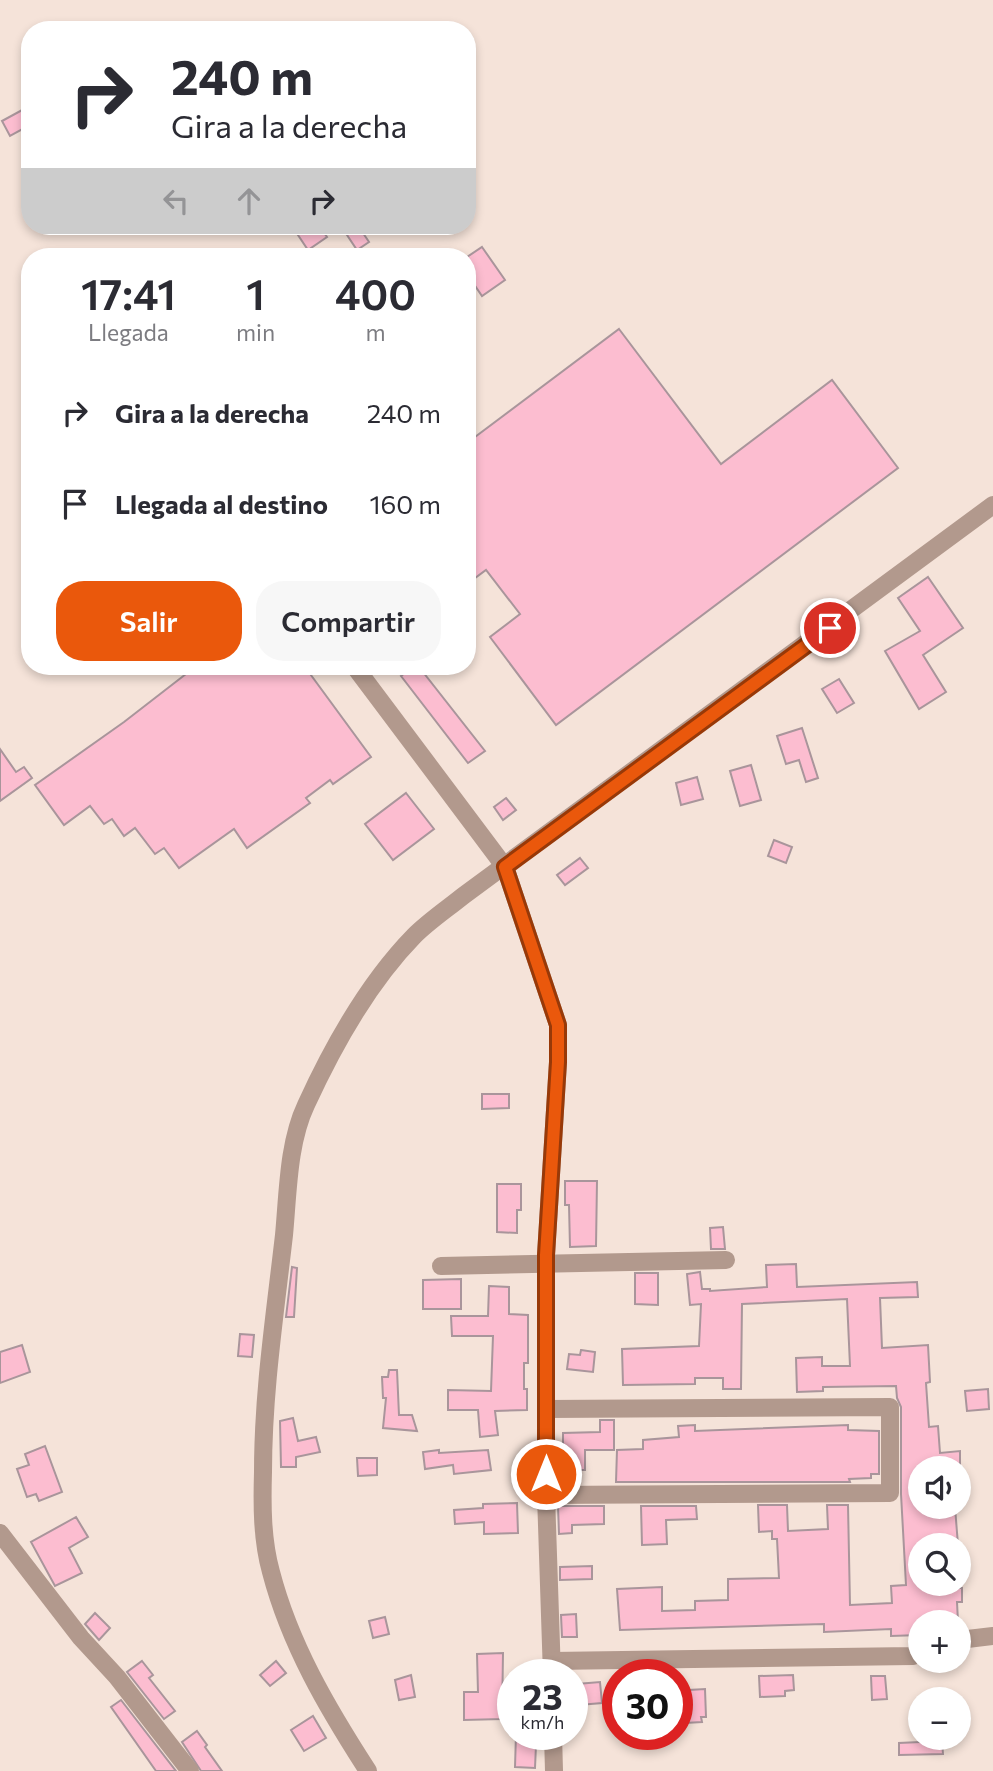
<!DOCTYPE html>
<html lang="es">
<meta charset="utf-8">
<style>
:root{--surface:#fff;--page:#f7f7f7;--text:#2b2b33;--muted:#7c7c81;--accent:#ea580c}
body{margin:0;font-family:Commissioner,sans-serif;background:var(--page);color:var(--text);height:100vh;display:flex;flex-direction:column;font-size:26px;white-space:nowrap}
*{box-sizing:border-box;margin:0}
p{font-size:23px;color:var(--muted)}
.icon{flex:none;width:38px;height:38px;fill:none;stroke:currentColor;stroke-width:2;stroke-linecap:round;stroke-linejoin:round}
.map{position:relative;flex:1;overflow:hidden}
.panel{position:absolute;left:21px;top:248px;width:455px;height:427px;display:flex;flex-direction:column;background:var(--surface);border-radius:28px;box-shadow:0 4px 10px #0003}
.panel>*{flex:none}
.banner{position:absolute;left:21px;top:21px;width:455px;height:214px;border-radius:28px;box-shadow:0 4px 10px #0003;background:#fff;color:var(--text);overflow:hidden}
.controls{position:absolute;left:908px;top:1456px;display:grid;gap:14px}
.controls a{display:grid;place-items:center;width:63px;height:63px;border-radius:50%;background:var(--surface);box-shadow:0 4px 10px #0003;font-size:35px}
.speed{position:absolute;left:497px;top:1659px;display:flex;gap:14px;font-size:35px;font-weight:700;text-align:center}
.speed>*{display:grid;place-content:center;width:91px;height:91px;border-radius:50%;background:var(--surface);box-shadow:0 4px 10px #0003;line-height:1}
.speed small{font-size:18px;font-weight:400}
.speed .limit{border:10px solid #d22;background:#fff;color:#111}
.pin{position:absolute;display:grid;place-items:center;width:60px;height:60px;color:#fff;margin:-30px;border:4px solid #fff;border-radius:50%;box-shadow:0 2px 7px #0007}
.me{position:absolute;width:77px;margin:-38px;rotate:0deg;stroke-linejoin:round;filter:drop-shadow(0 0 5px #0008)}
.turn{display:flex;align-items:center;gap:24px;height:147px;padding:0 35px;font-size:32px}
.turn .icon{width:91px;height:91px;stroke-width:2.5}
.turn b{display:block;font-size:49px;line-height:60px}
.lanes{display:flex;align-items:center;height:66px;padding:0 35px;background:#0003;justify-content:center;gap:35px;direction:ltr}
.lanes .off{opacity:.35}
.eta{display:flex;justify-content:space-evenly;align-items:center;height:119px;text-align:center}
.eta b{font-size:42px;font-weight:600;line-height:49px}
.cta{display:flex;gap:14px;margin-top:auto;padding:14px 35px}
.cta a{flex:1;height:80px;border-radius:28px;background:var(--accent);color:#fff;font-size:28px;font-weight:600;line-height:80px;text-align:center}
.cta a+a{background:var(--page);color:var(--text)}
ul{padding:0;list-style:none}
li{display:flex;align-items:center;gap:21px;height:91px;padding:0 35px}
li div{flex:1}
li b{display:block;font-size:26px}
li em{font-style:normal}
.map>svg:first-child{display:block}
.building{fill:#fcbdd0;stroke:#a9959b;stroke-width:2}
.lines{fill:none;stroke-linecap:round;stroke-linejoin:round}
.minor{stroke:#b2998d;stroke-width:18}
.route-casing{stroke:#983908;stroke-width:18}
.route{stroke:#ea580c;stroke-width:12}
</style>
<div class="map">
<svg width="993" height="1771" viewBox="0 0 993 1771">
<rect width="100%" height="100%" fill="#f5e3d9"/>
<!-- building -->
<g class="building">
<polygon points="24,109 30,125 10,136 2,121"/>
<polygon points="292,226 319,226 327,237 308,250"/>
<polygon points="359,227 369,242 357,250 347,235"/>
<polygon points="482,247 505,280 482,296 467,274 467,257"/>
<polygon points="619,329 721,464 832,380 898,468 556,725 490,637 520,614 486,570 467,584 467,443"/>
<polygon points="928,577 963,628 923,655 946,692 919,709 885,651 920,631 898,598"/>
<polygon points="195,667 305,667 371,757 333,784 330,780 306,798 310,803 247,848 234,829 179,868 164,848 155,854 135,828 124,836 112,819 104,824 90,806 64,825 35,785 124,722"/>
<polygon points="413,667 419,667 485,751 468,763 401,676"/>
<polygon points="839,679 854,703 837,713 822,689"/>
<polygon points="802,728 818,778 806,782 799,760 786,764 777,736"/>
<polygon points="0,749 16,772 24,767 32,778 0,801"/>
<polygon points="751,765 761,800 740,806 730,771"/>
<polygon points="697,777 703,799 681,805 676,783"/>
<polygon points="406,793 434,829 393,860 365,824"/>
<polygon points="506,798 516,810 503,820 494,807"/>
<polygon points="774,840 792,847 786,863 768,856"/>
<polygon points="580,858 588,868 565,885 557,875"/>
<polygon points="482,1094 509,1094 509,1108 482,1109"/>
<polygon points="565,1181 597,1181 596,1246 570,1247 569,1205 565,1205"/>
<polygon points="497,1184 521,1184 521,1210 517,1210 517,1233 497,1232"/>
<polygon points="723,1227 725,1249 711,1249 710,1228"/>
<polygon points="796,1264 797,1287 917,1282 918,1297 880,1298 882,1348 928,1345 930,1382 926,1383 929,1427 938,1426 940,1453 960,1451 960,1468 920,1468 920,1507 955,1507 958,1545 920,1545 920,1584 959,1584 959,1588 962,1588 962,1602 957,1602 958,1622 920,1622 920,1635 891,1636 891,1629 824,1632 824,1624 620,1630 617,1589 662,1587 662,1611 695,1610 695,1601 728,1600 728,1579 779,1578 777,1539 772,1539 772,1531 759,1532 758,1505 787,1505 788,1531 828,1529 827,1505 848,1505 850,1605 892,1603 891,1586 906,1585 901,1494 901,1407 897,1398 896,1386 823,1387 823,1391 797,1392 796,1358 822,1357 822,1366 850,1366 847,1299 742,1304 741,1389 723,1389 723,1378 695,1378 695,1384 623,1385 622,1349 699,1346 701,1304 690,1305 687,1274 700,1272 702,1289 710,1289 710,1291 767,1287 766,1265"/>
<polygon points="292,1267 297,1268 294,1317 286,1317"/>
<polygon points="635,1273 658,1273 658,1305 635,1304"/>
<polygon points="461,1279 461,1309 423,1309 423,1280"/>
<polygon points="489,1286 509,1287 509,1314 528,1315 528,1363 524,1363 524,1389 527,1389 527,1410 495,1411 498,1435 480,1437 478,1410 448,1410 448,1390 491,1391 493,1336 452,1336 451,1316 488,1316"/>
<polygon points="240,1334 254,1335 252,1357 238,1356"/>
<polygon points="22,1345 30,1372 0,1383 0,1352"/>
<polygon points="581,1350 595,1352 593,1372 567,1369 569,1354 580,1355"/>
<polygon points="389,1370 397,1370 399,1415 412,1415 417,1431 383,1428 386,1398 383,1398 382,1377 388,1377"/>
<polygon points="988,1389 989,1409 967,1411 965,1391"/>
<polygon points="293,1418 298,1441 316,1437 320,1452 296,1457 296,1467 281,1467 280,1421"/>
<polygon points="600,1420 614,1420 614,1450 585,1450 585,1470 563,1470 563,1433 600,1432"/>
<polygon points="695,1425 695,1431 848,1425 848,1430 879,1431 879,1474 871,1474 871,1478 849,1479 850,1482 616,1482 617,1450 643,1449 643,1440 679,1437 678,1426"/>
<polygon points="45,1446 62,1492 39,1501 36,1494 27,1497 17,1469 29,1465 25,1454"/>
<polygon points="439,1450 439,1453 488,1450 491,1470 454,1474 453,1465 425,1469 423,1452"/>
<polygon points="357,1458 377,1458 377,1475 358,1476"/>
<polygon points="517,1503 518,1533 484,1534 484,1522 455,1524 454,1510 483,1508 483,1504"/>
<polygon points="558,1506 604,1506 604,1524 572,1525 572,1533 559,1534"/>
<polygon points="641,1506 696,1506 697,1519 666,1520 667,1544 642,1545"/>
<polygon points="76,1517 88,1537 69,1548 82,1573 55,1586 31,1542"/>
<polygon points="592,1566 592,1579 560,1580 560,1567"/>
<polygon points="95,1613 110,1628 99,1640 85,1624"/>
<polygon points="576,1614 577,1637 562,1637 561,1615"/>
<polygon points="385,1617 389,1634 373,1638 369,1621"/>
<polygon points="503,1653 502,1719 464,1720 464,1692 478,1692 477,1654"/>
<polygon points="142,1661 153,1675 149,1678 175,1711 164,1719 127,1672"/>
<polygon points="276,1661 286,1673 270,1686 260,1675"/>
<polygon points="411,1675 415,1697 399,1700 395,1680"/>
<polygon points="793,1675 794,1690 785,1691 785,1696 760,1697 759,1676"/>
<polygon points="871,1676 885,1676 887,1699 872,1700"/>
<polygon points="600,1682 602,1703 579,1705 577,1684"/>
<polygon points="705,1689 706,1717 701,1717 702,1722 685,1723 684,1706 690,1706 689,1690"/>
<polygon points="121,1700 176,1771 156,1771 111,1707"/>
<polygon points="313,1716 326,1738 304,1751 291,1730"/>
<polygon points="197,1731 207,1745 205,1747 222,1771 201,1771 182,1742"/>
<polygon points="516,1734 532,1734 532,1745 536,1745 535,1768 515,1767"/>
<polygon points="942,1741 943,1754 899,1755 899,1743"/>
</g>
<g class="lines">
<!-- minor -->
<g class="minor">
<polyline points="355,667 505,867 558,1025 558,1062 546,1255 546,1409"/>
<polyline points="441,1266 726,1260"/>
<polyline points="546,1495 890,1493 890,1407 546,1409 546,1495 552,1675"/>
<polyline points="0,1533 81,1638 117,1677 190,1771"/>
<polyline points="959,1640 993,1636"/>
<polyline points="552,1661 913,1656 920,1653"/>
<polyline points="553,1734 554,1771"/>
<path d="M368,1771C328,1709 290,1645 271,1572C262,1540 262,1505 263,1472C263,1392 275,1314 284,1235C288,1193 288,1143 306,1105C333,1046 368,983 414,936C429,921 447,909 463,896L993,505"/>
</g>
</g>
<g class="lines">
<defs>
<polyline id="route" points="546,1474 546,1255 558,1062 558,1025 505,867 830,628"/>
</defs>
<!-- route casing -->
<use href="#route" class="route-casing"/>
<!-- route -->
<use href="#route" class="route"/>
</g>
</svg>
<div class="controls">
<a><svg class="icon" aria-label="sound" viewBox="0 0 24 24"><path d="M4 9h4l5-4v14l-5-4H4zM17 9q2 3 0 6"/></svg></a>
<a><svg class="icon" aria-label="search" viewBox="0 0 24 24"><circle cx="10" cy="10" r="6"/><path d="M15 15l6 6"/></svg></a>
<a>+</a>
<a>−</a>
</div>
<div class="speed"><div>23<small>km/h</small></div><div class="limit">30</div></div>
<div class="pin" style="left:830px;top:628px;background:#d93025"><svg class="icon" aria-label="arrive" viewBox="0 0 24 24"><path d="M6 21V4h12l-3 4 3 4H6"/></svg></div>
<svg class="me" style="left:546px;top:1474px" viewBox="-20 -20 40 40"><circle r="17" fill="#ea580c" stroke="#fff" stroke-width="3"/><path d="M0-11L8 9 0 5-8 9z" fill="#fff"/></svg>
<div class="banner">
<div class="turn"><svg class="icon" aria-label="right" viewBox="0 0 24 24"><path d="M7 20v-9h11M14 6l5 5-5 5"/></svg><div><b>240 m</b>Gira a la derecha</div></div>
<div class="lanes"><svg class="icon off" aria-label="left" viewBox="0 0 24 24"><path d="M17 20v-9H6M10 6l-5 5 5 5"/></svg><svg class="icon off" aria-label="ahead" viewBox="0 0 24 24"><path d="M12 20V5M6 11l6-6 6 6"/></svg><svg class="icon" aria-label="right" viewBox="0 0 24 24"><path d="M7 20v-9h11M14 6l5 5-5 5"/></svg></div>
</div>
<section class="panel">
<div class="eta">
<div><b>17:41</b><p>Llegada</p></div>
<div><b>1</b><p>min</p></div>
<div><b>400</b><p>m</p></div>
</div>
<ul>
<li><svg class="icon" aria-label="right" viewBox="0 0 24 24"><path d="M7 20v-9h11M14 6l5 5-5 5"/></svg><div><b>Gira a la derecha</b></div><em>240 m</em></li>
<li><svg class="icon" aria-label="arrive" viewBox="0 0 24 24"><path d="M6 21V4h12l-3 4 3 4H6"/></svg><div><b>Llegada al destino</b></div><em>160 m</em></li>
</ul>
<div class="cta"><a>Salir</a><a>Compartir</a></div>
</section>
</div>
